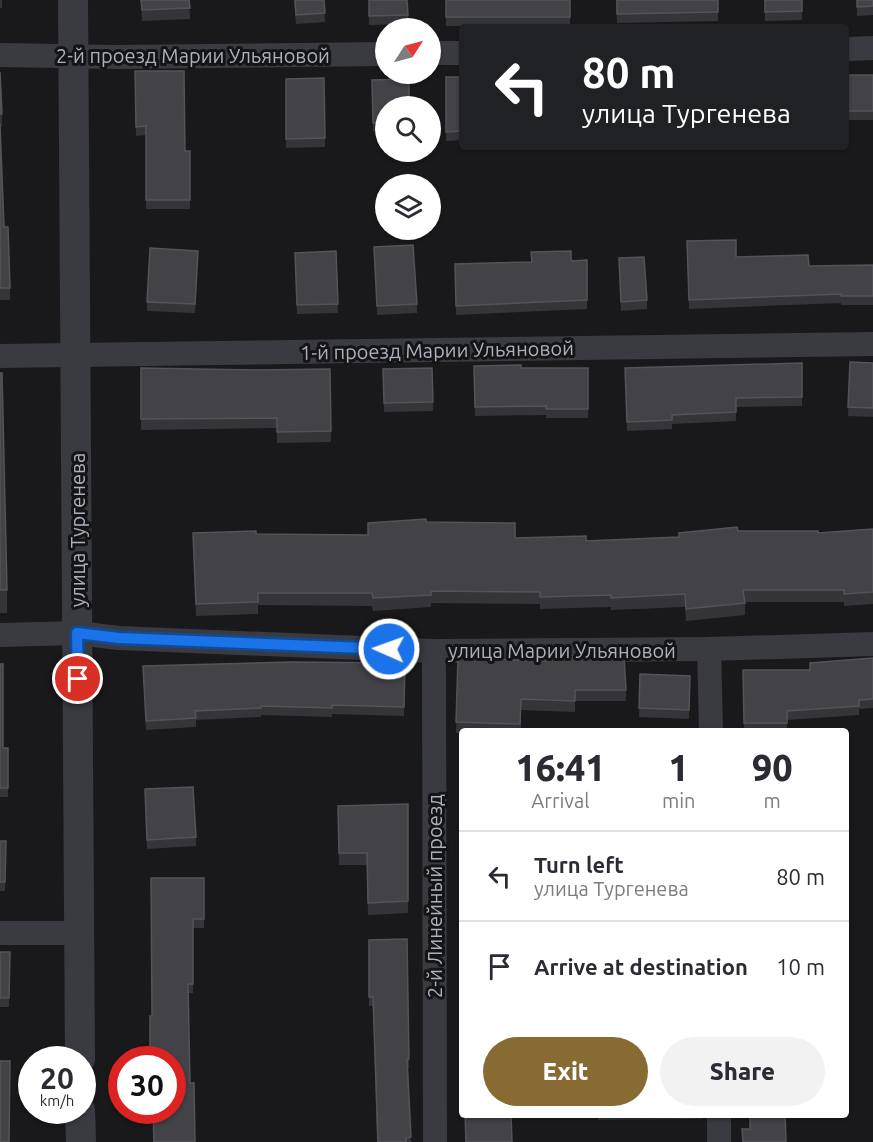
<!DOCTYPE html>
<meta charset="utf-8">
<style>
:root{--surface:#fff;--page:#f2f2f3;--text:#2b2b33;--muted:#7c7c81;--line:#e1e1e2;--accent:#886a33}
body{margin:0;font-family:Ubuntu,sans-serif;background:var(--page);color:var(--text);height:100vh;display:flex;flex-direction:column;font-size:22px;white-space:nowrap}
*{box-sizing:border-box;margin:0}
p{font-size:20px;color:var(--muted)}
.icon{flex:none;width:33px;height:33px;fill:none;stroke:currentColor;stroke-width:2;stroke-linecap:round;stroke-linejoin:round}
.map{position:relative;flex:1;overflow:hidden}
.side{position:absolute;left:459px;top:728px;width:390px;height:390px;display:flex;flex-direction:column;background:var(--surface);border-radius:6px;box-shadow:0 2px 4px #0004}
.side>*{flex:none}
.banner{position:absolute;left:459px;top:24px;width:390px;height:126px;border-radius:6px;box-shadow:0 2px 4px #0004;background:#202124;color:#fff;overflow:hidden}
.needle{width:39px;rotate:54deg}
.fabs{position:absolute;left:375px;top:18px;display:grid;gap:12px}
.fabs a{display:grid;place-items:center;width:66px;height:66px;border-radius:50%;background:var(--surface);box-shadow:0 2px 4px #0004;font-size:30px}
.speed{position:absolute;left:18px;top:1046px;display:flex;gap:12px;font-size:30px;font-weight:700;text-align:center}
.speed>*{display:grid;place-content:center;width:78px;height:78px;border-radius:50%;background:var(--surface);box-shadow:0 2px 4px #0004;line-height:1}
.speed small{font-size:15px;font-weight:400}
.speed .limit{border:9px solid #d22;background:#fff;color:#111}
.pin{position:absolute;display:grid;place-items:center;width:51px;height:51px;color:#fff;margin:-26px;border:3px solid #fff;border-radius:50%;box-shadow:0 2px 6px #0007}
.me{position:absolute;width:66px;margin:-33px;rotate:272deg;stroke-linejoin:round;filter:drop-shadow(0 0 4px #0008)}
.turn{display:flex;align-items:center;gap:21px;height:126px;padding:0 24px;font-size:27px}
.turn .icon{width:78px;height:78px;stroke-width:2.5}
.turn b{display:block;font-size:42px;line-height:51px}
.eta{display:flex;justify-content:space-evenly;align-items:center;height:102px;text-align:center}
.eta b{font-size:36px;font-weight:800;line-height:42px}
.action{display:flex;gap:12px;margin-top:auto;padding:12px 24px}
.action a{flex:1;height:69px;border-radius:36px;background:var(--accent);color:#fff;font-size:24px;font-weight:800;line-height:69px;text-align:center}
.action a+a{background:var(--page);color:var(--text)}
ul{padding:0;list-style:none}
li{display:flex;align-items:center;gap:18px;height:90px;padding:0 24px;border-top:2px solid var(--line)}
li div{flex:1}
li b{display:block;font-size:22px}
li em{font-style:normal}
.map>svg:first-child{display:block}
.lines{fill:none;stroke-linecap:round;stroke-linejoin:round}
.minor{stroke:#3a3b40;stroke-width:24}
.tertiary{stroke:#3a3b40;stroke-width:30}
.wall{fill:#353539}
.building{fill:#424247;stroke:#525459;stroke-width:1.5}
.route-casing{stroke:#114b97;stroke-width:15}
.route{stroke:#1a73e8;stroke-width:10}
.labels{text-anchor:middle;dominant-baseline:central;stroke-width:6;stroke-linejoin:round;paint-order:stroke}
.street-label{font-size:20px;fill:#abb0bb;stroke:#141416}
</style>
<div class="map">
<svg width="873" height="1142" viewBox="0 0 873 1142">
<rect width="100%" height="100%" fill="#19191b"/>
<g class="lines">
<!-- minor -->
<g class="minor">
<polyline points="846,49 873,48"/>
<polyline points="430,53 462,53"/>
<polyline points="0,55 115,57 386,54"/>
<polyline points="0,356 873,344"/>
<polyline points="0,635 77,633 119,638 434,651 709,649 873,644"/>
<polyline points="709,649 711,730"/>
<polyline points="434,651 435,1142"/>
<polyline points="0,933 79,933"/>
<polyline points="719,1114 719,1142"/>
</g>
<!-- tertiary -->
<g class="tertiary">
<polyline points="73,0 80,1059"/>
<polyline points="80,1110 81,1142"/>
</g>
</g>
<!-- wall -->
<g class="wall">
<rect x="0" y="0" width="2" height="8"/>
<polygon points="141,0 189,0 190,19 142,21"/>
<polygon points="294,0 324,0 325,22 296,24"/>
<polygon points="369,0 408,15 408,24 369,25"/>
<rect x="446" y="0" width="124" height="26"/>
<polygon points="616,0 718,0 718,21 617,23"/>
<polygon points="765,0 802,11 802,20 765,21"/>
<polygon points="857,0 873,0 873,15 857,16"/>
<polygon points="135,71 185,151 190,151 190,209 146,209 146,135 136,136"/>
<polygon points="0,72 2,114 2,126 0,126 4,227 10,288 10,300 0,300"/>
<rect x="848" y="75" width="25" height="45"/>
<polygon points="446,77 462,77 462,140 446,141"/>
<polygon points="324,78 325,147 286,148 286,79"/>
<polygon points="372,80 386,106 386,131 373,132"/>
<polygon points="687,241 736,257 809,266 873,265 873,305 841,305 841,303 689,309"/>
<polygon points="374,247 417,304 417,313 377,315"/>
<polygon points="336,251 338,313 297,314 295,253"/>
<polygon points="619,258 647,300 647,309 621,311"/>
<polygon points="198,260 195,313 147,311 147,302"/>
<polygon points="587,260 587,309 456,315 455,264"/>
<polygon points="850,362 873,363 873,417 848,416"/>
<polygon points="802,363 802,406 736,407 736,421 672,424 672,429 627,431 625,368"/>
<polygon points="474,366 521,368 588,368 588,418 546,418 546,415 475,416"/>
<polygon points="141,368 255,370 330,369 331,442 277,443 277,428 141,430"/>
<polygon points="383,369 433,402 433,411 384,412"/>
<polygon points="0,373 7,590 7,613 0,613"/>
<polygon points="426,522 515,538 586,541 679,537 738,531 818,533 873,529 873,604 844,606 844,602 745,602 745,615 686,621 685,607 611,610 611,607 540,609 540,604 431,603 431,607 373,611 372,606 258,605 258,614 196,616 193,546 256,534 368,535 368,523"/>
<polygon points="458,658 626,690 626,701 575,701 575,712 521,710 521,730 462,730 462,733 456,733"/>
<polygon points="873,658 873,708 859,709 859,715 787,720 787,730 744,730 743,670 810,670"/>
<polygon points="405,663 404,716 332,714 332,717 261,715 261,717 196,720 196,727 146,730 143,666"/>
<polygon points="0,664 3,748 8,748 8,797 0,797"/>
<polygon points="640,674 690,676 689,719 639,717"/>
<polygon points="145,789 196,837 196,846 147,849"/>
<polygon points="408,804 408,913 368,915 367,865 339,865 338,806"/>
<polygon points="0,841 6,841 5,891 0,891"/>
<polygon points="204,878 204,928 193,928 193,993 188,993 190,1083 195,1142 172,1059 150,1059 150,1016 152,1016"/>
<polygon points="369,940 409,1059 409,1068 408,1068 411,1142 377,1142 373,1006 369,1006"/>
<polygon points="0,952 10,952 9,1007 0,1007"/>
<polygon points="598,1114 702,1114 702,1119 598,1120"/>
</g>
<!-- building -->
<g class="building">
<polygon points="141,0 189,0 190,8 142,10"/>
<polygon points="295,0 324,0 325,13 296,15"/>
<polygon points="369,0 407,0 408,15 369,16"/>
<rect x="446" y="0" width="124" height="17"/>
<polygon points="617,0 718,0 718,12 617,14"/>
<polygon points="765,0 802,0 802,11 765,12"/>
<polygon points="857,0 873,0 873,6 857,7"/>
<polygon points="135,71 184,71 185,151 190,151 190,200 146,200 146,126 136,127"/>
<polygon points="0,72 2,114 0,114"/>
<rect x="848" y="75" width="25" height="36"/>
<polygon points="446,77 462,77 462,131 446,132"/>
<polygon points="324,78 325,138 286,139 286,79"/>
<polygon points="409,79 409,106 386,106 386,122 373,123 372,80"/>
<polygon points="0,124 4,227 8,227 10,288 0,288"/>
<polygon points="736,240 736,257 808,255 809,266 873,265 873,296 841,296 841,294 689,300 687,241"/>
<polygon points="413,245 417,304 377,306 374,247"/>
<polygon points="150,248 198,251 195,304 147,302"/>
<polygon points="336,251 338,304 297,305 295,253"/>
<polygon points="571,251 571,261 587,260 587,300 456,306 455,264 532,262 531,252"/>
<polygon points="644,257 647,300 621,302 619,258"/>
<polygon points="850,362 873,363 873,408 848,407"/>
<polygon points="802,363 802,397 736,398 736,412 672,415 672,420 627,422 625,368"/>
<polygon points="521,365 521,368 588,368 588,409 546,409 546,406 475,407 474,366"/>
<polygon points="141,368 255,370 330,369 331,431 277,432 277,418 141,419"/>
<polygon points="432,368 433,402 384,403 383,369"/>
<polygon points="0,373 2,373 7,590 0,590"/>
<polygon points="426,519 426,522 515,523 515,538 586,536 586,541 679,537 679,533 737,527 738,531 818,531 818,533 873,529 873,592 844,594 844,590 743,590 745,603 686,609 685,594 611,598 611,595 540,597 540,592 431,591 431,595 373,598 372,593 258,593 258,602 196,604 193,533 256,531 256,534 368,535 368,523"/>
<polygon points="546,655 624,656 626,690 575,690 575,701 521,699 520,724 456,722 458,658 546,661"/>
<polygon points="873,658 873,699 859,700 859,706 787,711 787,723 744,723 743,670 810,670 810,663"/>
<polygon points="291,662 405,663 404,707 332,705 332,708 261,706 261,708 195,711 196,718 146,721 143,666"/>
<polygon points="0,664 3,664 3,748 8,748 8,788 0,788"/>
<polygon points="640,674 690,676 689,710 639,708"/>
<polygon points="193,787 196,837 147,840 145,789"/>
<polygon points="408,804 408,901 368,903 367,853 339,853 338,806"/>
<polygon points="0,841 6,841 5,882 0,882"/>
<polygon points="151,878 204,878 204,919 193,919 193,984 188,984 190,1083 194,1083 195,1142 154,1142 153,1110 172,1110 172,1059 153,1059 153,1050 150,1050 150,1016 152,1016"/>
<polygon points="407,939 409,1059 407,1059 411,1137 406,1138 406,1142 378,1142 373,997 369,997 369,940"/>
<polygon points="0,952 10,952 9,998 0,998"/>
<polygon points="0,1061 10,1061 9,1142 0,1142"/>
<polygon points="465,1114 511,1114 512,1142 466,1142"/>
<polygon points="750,1114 785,1114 786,1142 743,1142 742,1129 750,1129"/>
</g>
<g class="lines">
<defs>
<polyline id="route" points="78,679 77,633 119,638 389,649"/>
</defs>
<!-- route casing -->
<use href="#route" class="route-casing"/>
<!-- route -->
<use href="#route" class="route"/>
</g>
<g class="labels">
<!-- street labels -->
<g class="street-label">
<text x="193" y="55">2-й проезд Марии Ульяновой</text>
<text transform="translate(437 350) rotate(-1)">1-й проезд Марии Ульяновой</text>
<text transform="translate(77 530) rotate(-90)">улица Тургенева</text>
<text x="562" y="650">улица Марии Ульяновой</text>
<text transform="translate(434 896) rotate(-90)">2-й Линейный проезд</text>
</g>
</g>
</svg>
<div class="fabs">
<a><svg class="needle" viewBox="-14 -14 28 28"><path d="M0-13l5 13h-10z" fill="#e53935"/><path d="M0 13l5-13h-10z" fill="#7c7c81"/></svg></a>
<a><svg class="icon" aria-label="search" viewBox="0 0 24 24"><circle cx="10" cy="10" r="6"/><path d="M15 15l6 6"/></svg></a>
<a><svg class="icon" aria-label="layers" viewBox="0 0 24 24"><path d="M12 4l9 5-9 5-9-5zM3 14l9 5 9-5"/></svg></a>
</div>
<div class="speed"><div>20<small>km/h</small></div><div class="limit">30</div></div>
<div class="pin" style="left:78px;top:679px;background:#d93025"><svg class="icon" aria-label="arrive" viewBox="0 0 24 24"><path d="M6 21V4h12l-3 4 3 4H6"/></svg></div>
<svg class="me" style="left:389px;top:649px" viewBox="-20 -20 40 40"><circle r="17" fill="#1a73e8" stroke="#fff" stroke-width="3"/><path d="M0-11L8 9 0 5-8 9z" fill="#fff"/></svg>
<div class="banner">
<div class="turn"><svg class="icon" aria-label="left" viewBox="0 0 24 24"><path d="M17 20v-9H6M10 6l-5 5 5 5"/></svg><div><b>80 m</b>улица Тургенева</div></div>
</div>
<section class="side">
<div class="eta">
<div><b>16:41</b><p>Arrival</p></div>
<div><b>1</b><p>min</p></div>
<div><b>90</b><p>m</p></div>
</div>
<ul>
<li><svg class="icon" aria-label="left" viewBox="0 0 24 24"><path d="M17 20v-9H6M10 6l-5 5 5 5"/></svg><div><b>Turn left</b><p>улица Тургенева</p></div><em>80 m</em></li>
<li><svg class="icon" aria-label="arrive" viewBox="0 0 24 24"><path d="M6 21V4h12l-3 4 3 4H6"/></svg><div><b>Arrive at destination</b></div><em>10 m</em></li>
</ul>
<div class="action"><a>Exit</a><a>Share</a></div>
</section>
</div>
